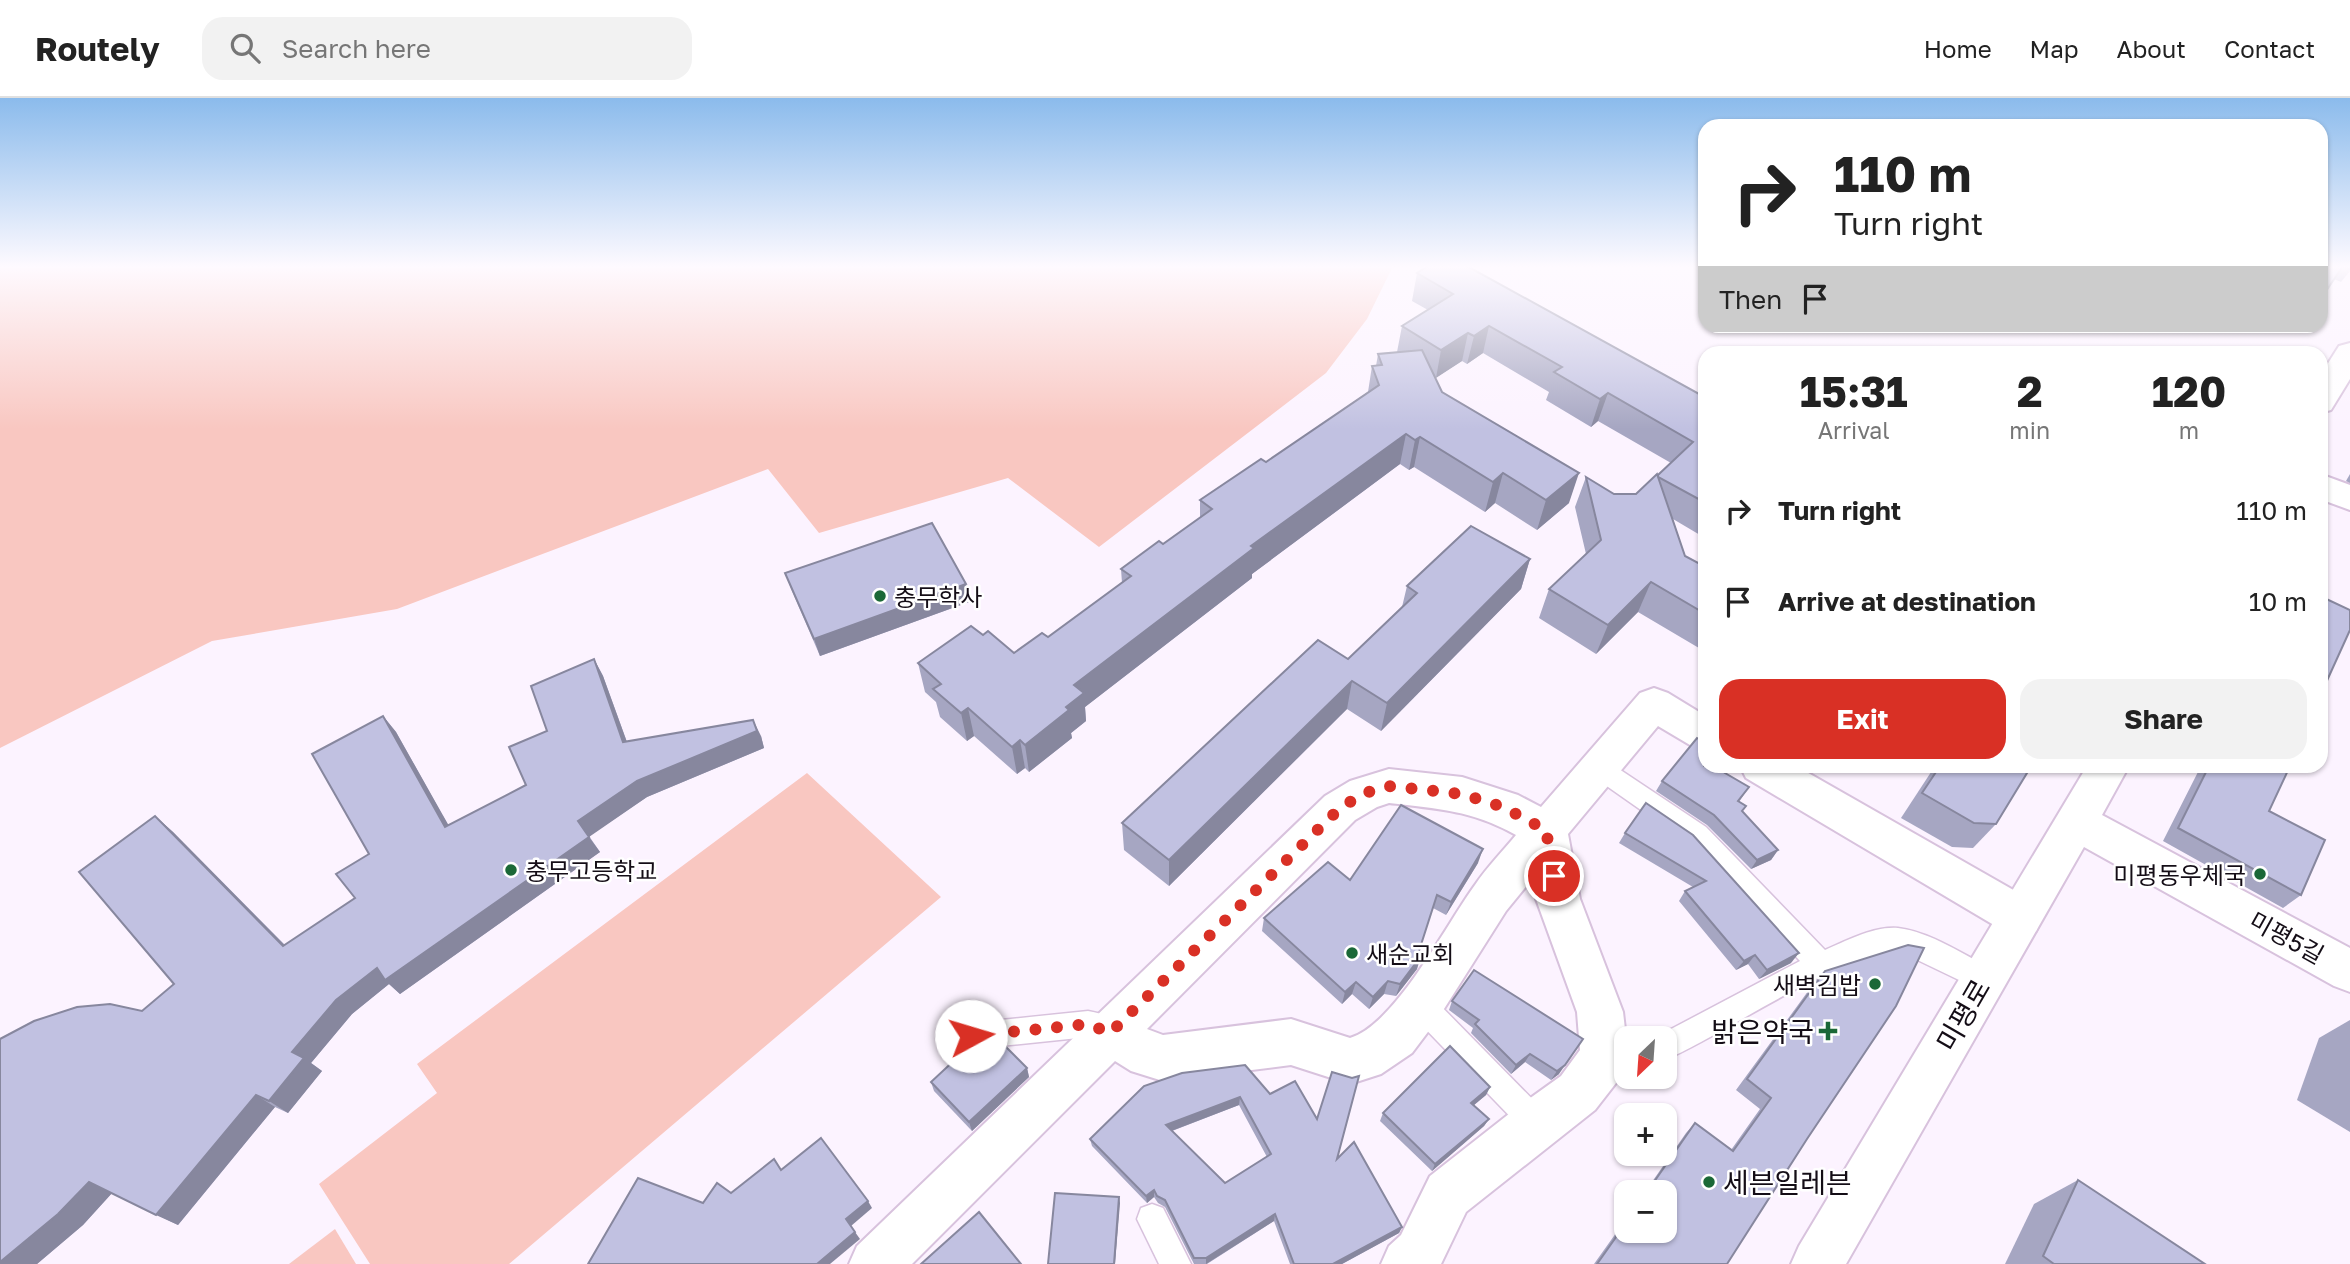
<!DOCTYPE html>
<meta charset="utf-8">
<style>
:root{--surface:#fff;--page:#f2f2f2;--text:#222;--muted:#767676;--line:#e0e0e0;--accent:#d93025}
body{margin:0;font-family:"Golos Text","Noto Sans KR",sans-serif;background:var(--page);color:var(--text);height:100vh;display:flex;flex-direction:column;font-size:26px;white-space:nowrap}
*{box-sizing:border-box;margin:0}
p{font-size:23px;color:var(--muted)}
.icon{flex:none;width:38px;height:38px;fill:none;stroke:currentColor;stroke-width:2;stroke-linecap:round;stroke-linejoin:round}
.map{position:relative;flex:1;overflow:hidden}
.side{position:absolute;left:1698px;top:248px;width:630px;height:427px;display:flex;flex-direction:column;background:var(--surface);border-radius:21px;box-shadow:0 2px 5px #0004}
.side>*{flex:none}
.guide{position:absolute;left:1698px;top:21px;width:630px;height:214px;border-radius:21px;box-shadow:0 2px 5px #0004;background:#fff;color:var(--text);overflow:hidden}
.needle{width:46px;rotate:205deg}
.tools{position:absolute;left:1614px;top:928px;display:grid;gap:14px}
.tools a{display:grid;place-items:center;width:63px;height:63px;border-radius:14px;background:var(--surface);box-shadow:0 2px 5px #0004;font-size:35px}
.pin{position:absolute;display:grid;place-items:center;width:60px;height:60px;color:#fff;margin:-30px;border:4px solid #fff;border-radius:50%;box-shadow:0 2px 7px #0007}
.me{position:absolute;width:77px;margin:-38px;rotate:84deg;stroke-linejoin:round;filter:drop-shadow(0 0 5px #0008)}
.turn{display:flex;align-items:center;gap:24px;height:147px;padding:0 21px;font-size:32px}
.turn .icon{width:91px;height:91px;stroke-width:2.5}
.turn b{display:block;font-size:49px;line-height:60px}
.then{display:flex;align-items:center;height:66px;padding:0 21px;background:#0003;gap:14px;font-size:26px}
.eta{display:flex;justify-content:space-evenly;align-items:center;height:119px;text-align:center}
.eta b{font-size:42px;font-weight:700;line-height:49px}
.action{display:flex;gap:14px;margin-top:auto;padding:14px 21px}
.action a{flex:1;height:80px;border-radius:21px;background:var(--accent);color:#fff;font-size:28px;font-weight:700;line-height:80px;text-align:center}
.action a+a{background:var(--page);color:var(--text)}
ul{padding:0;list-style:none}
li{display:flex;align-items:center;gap:21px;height:91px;padding:0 21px}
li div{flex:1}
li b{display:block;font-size:26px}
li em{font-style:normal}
header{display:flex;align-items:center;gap:42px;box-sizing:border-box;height:98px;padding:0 35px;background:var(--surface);border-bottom:2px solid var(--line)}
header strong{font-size:33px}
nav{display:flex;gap:38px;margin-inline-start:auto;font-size:24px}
.search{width:490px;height:63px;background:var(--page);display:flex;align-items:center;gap:18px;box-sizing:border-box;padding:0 24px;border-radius:21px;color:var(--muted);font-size:26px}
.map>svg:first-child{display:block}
.green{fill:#f9c7c1}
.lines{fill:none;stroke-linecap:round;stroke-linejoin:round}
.service-casing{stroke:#d8c2dd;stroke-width:3}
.minor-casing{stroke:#d8c2dd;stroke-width:4}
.tertiary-casing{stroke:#d8c2dd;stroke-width:4}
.service{fill:#fff;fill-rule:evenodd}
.minor{fill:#fff;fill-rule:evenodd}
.tertiary{fill:#fff;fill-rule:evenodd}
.wall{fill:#a6a6c2;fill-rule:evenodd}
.shaded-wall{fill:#87879e}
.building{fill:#c1c1e1;stroke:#87879e;stroke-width:2;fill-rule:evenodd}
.route{stroke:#d93025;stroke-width:12;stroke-dasharray:0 21.6}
.poi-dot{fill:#1b6837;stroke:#fff;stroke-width:2.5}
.labels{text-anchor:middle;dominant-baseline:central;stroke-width:5;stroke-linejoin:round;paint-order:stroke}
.poi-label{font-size:24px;fill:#140d16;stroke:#fff;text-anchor:start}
.street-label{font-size:24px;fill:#140d16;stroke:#fff}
.near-street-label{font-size:28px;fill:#140d16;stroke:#fff}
.near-poi-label{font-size:28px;fill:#140d16;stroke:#fff;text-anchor:end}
</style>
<header>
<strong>Routely</strong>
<div class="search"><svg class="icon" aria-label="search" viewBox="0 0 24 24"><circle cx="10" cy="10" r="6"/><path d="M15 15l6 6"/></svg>Search here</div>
<nav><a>Home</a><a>Map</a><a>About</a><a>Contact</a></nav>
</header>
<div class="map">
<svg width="2350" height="1166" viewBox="0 0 2350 1166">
<rect width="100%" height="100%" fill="#fcf3ff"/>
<!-- green -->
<g class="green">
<polygon points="0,168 1393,168 1367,221 1326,275 1099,449 1008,380 819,435 768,371 397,511 212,543 0,650"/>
<polygon points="807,675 941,799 509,1166 370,1166 319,1086 437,995 417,966"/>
<polygon points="335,1131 356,1166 289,1166"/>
</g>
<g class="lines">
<defs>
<g id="service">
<path d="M1599,660L1607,663L1706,729L1825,852C1846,843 1874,828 1898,830C1931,834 1964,857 1994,872L1997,881L1994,890L1984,894L1907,857C1852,844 1721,940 1664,962V940H1654L1800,863L1688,745L1591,677L1587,670L1591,663Z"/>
<polygon points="1421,894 1431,898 1546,1015 1550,1025 1546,1035 1536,1039 1526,1035 1411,916 1407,907 1411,898"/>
<path d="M1088,913C1104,916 1117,919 1124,935L1120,944L1110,948L1088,939L971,951L961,947L957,938L961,929L971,925Z"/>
<polygon points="1152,1106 1163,1110 1191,1166 1159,1166 1137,1121 1141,1110"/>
</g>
<g id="minor">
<polygon points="2320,376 2350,387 2350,412 2320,401"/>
<path d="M1654,590L1668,595L1704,617V652L1690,647L1658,628L1568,736L1580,801L1623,914L1626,940L1623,969L1616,985L1595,1012L1466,1114L1441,1166H1381L1389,1148L1401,1137L1430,1078L1519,1008L1561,978L1580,952L1577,914L1536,801L1533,780L1506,813L1437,922L1412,955L1381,976L1350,986L1291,967L1163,983L1131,973L1115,963L912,1166H849L857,1148L1325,698L1350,683L1389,671L1462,679L1518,697L1541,709L1640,595ZM1389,705C1439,711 1471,712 1516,737C1503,753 1487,769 1475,787C1447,825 1395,927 1350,940L1291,921L1163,937L1147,931L1355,722L1377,709Z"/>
<polygon points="1740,668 1796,668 2036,805 2042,819 2036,833 2020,839 2004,833 1746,680"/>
</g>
<g id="tertiary">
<polygon points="2350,245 2350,281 2331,312 2320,315 2320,278 2339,248"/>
<polygon points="2087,668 2129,668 2102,717 2350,850 2350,894 2334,888 2084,749 1846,1166 1791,1166 1799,1148"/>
</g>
</defs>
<!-- service casing -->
<use href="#service" class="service-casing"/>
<!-- minor casing -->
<use href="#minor" class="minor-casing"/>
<!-- tertiary casing -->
<use href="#tertiary" class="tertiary-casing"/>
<!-- service -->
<use href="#service" class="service"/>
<!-- minor -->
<use href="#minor" class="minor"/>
<!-- tertiary -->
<use href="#tertiary" class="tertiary"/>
</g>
<!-- wall -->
<g class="wall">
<polygon points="2320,168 2350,168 2350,173 2341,184 2334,181"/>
<polygon points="1417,175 1699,296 1704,296 1704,433 1700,437 1673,421 1685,458 1704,468 1704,553 1638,514 1596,556 1539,520 1549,491 1586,456 1575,409 1586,379 1614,396 1636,396 1671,365 1598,323 1591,329 1546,302 1549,294 1483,255 1467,266 1462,263 1435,280 1442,294 1569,405 1537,432 1495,405 1485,414 1414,369 1409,372 1400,366 1252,476 1252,480 1085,609 1086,623 1071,635 1072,640 1029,674 1025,670 1017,676 974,638 967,643 940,619 936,604 925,594 918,565 983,537 1014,555 1048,539 1122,485 1121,471 1163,446 1200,420 1200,402 1266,364 1368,294 1372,268 1376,268 1378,256 1397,254 1402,228 1428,212 1412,203"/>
<polygon points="2292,228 2302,228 2298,233"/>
<polygon points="2350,376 2350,385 2346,383"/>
<polygon points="1530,461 1521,491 1381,633 1347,611 1169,788 1124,752 1122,725 1348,561 1402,509 1407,488"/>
<polygon points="785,475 966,486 969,504 820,558 792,493"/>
<polygon points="594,561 603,578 627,644 761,638 764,650 647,699 589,738 600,754 400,896 389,886 352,916 311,965 322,973 288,1015 275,1009 178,1127 112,1095 83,1127 37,1166 0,1166 142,913 174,886 155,718 173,734 285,847 355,800 369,756 383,618 396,634 448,727 526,687 547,633"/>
<polygon points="1935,668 2024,668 1996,726 1973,750 1952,749 1901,720"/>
<polygon points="2201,668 2290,668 2269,713 2301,797 2283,810 2163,743"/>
<polygon points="1726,676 1749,689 1739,704 1742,714 1778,752 1771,762 1751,771 1707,727 1656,693 1662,683"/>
<polygon points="1646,705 1791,865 1759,881 1748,866 1736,872 1679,803 1685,793 1693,789 1619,745 1625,735"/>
<polygon points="1478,765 1446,817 1433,810 1419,853 1417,871 1396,898 1384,896 1369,911 1352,896 1342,906 1262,833 1264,820 1350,782"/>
<polygon points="1474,872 1559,976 1551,982 1525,964 1511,976 1471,935 1473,930 1449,912 1452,903"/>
<polygon points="1825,873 1807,1041 1727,1166 1594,1166 1626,1121 1626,1132 1664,1094 1645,1094 1686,1035 1695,1025 1731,1052 1760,1011 1736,992 1814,885"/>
<polygon points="2350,922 2350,1034 2297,1002 2319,940"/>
<polygon points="1027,970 1029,979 972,1033 934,993 931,984"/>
<path d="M1144,988L1270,996L1337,1061L1402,1129L1399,1135L1342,1166H1290L1274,1123L1207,1166H1194L1165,1109L1158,1105L1154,1099L1147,1105L1092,1048L1090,1041ZM1239,1007L1267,1059L1225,1085L1172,1033Z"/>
<polygon points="1490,989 1486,997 1474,1007 1489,1021 1484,1028 1432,1073 1380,1023 1383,1015"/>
<polygon points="2078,1082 2205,1166 2005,1166 2034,1106"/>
</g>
<!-- shaded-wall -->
<g class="shaded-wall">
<polygon points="1489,228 1483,255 1467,266 1474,238"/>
<polygon points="1468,235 1462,263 1436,280 1441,252"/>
<polygon points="1608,295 1598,323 1591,329 1600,301"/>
<polygon points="1406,336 1400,366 1252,476 1252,480 1085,609 1086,623 1071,635 1072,640 1029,674 1025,647 1066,609 1074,587 1251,448"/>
<polygon points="1420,339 1414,369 1409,372 1415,342"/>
<polygon points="1503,375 1495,405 1485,414 1493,384"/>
<polygon points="1579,375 1569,405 1537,432 1546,402"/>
<polygon points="1530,461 1521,491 1381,633 1387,605"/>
<polygon points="1651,484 1638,514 1596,556 1608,527"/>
<polygon points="966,486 969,504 820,558 814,541"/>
<polygon points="594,561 603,578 633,661 623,644"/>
<polygon points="1352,583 1347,611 1169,788 1169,762"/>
<polygon points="968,610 974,638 967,643 961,615"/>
<polygon points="383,618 396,634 458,744 445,729"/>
<polygon points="753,622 761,638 764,650 647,699 589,739 578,723 637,683"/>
<polygon points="1020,642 1025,670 1017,676 1012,649"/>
<polygon points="155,718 173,734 300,863 283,848"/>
<polygon points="589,739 600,754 400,896 389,886 352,916 311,965 322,973 288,1015 269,1003 292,954 336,902 377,870"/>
<polygon points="1483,751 1478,765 1446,817 1451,804"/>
<polygon points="1778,752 1771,762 1751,771 1757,762"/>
<polygon points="1799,855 1791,865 1759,881 1767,872"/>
<polygon points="1755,857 1748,866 1736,872 1744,863"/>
<polygon points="1421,858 1417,871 1396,898 1400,886"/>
<polygon points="1388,883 1384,896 1369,911 1373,899"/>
<polygon points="1356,884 1352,896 1342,906 1345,894"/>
<polygon points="1577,950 1559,976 1551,982 1557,973"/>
<polygon points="1530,956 1525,964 1511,976 1516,967"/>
<polygon points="1027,970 1029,979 972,1033 969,1024"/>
<polygon points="1490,989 1486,997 1468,1012 1471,1005"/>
<polygon points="256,997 275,1009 178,1127 156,1117"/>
<polygon points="1240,999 1239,1007 1166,1035 1166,1027"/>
<polygon points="1489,1021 1484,1028 1432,1073 1435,1066"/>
<polygon points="89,1084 113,1094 83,1127 37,1166 0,1166 0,1164"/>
<polygon points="1154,1092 1154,1099 1147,1105 1146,1098"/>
<polygon points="1119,1099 1120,1105 1115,1166 1114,1166"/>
<polygon points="868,1103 872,1110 851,1128 846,1121"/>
<polygon points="1275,1116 1274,1123 1206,1166 1206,1160"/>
<polygon points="1402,1129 1399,1135 1342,1166 1333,1166"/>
<polygon points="855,1134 860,1141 830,1166 817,1166"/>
</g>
<!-- building -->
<g class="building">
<polygon points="1428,168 1467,168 1699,296 1704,296 1704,404 1658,379 1658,377 1693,344 1608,295 1600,301 1554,274 1562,269 1489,228 1474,238 1468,235 1441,252 1402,228 1453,196 1417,175"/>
<polygon points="2320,168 2350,168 2350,171 2343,168 2320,202"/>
<polygon points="1422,252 1442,294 1579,375 1546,402 1503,375 1493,384 1420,339 1415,342 1406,336 1251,448 1254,450 1074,587 1084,595 1066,609 1069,612 1025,647 1020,642 1012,649 968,610 961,615 933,591 941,586 918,565 971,528 983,537 988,533 1014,555 1042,535 1048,539 1131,478 1121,471 1159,443 1163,446 1212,411 1200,402 1261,361 1266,364 1379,287 1372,268 1382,267 1378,256"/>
<polygon points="1657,376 1685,458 1704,468 1704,515 1651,484 1608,527 1549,491 1601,442 1586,379 1614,396 1636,396"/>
<polygon points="932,425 966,486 814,541 785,475"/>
<polygon points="1471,428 1530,461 1387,605 1352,583 1169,762 1122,725 1318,542 1348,561 1417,495 1407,488"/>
<polygon points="2320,498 2350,512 2350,532 2320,598"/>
<polygon points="594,561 623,644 753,622 757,633 637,683 578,723 589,739 385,882 377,870 336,902 292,954 304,960 269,1003 256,997 156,1117 89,1084 58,1116 0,1164 0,941 34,923 77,909 110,906 142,913 174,886 79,774 155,718 283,848 355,800 336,776 369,756 312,656 383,618 445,729 526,687 509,649 547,633 531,588"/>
<polygon points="1697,640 1704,644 1704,668 1730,668 1725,675 1749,689 1738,703 1746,708 1742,713 1778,752 1757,762 1714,717 1662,683"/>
<polygon points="1940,668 2024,668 2022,672 2027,675 1996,726 1974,725 1922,695"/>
<polygon points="2209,668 2290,668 2269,713 2325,742 2301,797 2178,730"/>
<polygon points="1646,705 1693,737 1799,855 1767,872 1755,857 1744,863 1685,793 1706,783 1625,735"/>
<polygon points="1401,707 1483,751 1451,804 1437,797 1419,853 1421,858 1400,886 1388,883 1373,899 1356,884 1345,894 1264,820 1328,764 1350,782"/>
<polygon points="1908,847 1924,850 1896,908 1807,1041 1727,1166 1597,1166 1626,1125 1626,1132 1664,1132 1664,1094 1647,1094 1695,1025 1733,1053 1771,1000 1747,981 1825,873"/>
<polygon points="1474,872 1583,941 1565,967 1557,973 1530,956 1516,967 1475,926 1479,922 1452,903"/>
<polygon points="999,942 1027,970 969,1024 931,984 974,944"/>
<polygon points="1450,948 1490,989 1471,1005 1489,1021 1435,1066 1383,1015"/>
<path d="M1245,967L1270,996L1295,983L1317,1021L1332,974L1352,980L1359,978L1337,1061L1354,1044L1402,1129L1333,1166H1294L1275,1116L1206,1160H1194L1165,1102L1157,1098L1154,1092L1146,1098L1090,1041L1144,988L1182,975ZM1240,999L1271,1056L1225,1085L1166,1027Z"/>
<polygon points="821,1040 868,1103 846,1121 855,1134 817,1166 588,1166 638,1080 703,1105 717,1085 731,1095 774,1061 781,1072"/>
<polygon points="2078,1082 2205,1166 2054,1166 2043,1158"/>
<polygon points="1055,1095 1119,1099 1114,1166 1048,1166"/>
<polygon points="979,1114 1021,1166 921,1166"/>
</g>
<!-- sky -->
<linearGradient id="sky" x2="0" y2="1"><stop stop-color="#8bbbec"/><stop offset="0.51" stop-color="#fefaff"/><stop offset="1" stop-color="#fefaff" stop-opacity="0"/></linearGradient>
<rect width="2350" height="331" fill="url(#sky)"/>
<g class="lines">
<!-- route -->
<polyline class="route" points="971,938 1088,926 1110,935 1340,710 1365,695 1388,688 1462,696 1503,709 1546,732 1554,778"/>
</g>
<!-- markers -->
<g class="poi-dot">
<circle cx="880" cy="498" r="7"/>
<circle cx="511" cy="772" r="7"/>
<circle cx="2260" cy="776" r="7"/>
<circle cx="1352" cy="855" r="7"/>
<circle cx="1875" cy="886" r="7"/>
<path d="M1824.5 922.5h7v7h7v7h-7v7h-7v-7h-7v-7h7z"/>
<circle cx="1709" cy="1084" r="7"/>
</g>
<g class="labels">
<!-- poi labels -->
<g class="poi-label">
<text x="894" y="498">충무학사</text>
<text x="525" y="772">충무고등학교</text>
<text x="2246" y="776" text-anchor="end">미평동우체국</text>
<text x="1366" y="855">새순교회</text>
<text x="1861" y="886" text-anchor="end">새벽김밥</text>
</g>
<!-- street labels -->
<g class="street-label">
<text transform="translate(2287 839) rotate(29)">미평5길</text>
</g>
<!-- near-street labels -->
<g class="near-street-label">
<text transform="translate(1963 917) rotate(-60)">미평로</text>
</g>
<!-- near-poi labels -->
<g class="near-poi-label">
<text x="1814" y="933">밝은약국</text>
<text x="1723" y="1084" text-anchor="start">세븐일레븐</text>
</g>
</g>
</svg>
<div class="tools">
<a><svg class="needle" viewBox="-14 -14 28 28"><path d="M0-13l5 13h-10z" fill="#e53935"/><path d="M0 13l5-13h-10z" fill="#767676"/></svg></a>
<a>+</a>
<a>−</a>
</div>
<div class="pin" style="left:1554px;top:778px;background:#d93025"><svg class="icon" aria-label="arrive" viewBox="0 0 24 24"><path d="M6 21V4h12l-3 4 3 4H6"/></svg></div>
<svg class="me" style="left:971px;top:938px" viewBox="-20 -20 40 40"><circle r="19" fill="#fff"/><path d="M0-13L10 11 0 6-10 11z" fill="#d93025"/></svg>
<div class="guide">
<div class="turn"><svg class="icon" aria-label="right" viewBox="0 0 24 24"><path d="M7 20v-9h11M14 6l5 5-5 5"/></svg><div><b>110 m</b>Turn right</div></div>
<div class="then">Then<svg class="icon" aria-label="arrive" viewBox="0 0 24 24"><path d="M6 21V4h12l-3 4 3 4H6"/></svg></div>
</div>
<section class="side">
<div class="eta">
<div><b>15:31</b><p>Arrival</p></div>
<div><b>2</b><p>min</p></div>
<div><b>120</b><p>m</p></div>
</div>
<ul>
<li><svg class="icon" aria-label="right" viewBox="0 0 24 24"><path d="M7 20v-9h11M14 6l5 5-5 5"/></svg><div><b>Turn right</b></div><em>110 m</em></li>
<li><svg class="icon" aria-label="arrive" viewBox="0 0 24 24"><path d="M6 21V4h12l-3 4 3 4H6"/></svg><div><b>Arrive at destination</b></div><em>10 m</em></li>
</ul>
<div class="action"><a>Exit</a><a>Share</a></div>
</section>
</div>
